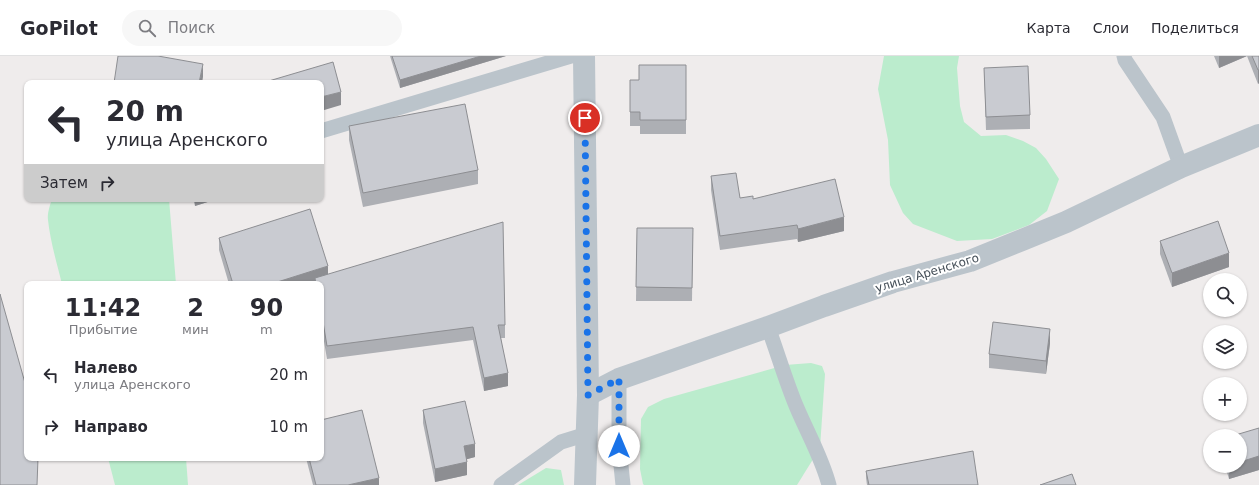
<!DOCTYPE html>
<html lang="ru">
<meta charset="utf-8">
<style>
:root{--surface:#fff;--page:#f7f7f7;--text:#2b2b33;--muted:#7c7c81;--line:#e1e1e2}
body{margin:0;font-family:"DejaVu Sans",sans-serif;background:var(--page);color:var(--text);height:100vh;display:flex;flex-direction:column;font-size:15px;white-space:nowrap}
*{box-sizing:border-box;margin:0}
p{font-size:13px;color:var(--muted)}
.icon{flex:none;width:22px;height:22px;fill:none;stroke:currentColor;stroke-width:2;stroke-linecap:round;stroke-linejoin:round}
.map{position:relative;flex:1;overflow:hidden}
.details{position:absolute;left:24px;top:225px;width:300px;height:180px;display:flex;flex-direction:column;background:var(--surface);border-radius:8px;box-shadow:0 1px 3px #0004}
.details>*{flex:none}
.top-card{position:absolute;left:24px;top:24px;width:300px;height:122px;border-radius:8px;box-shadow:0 1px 3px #0004;background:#fff;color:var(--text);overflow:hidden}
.controls{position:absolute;left:1203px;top:217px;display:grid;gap:8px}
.controls a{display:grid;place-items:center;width:44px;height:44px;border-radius:50%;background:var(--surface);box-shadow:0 1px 3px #0004;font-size:20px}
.pin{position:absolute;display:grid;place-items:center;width:34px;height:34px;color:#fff;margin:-17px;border:2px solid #fff;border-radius:50%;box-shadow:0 1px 4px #0007}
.me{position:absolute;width:44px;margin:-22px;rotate:0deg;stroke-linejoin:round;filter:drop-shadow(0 0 3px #0008)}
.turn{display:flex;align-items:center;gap:14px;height:84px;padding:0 16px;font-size:18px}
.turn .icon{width:52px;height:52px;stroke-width:2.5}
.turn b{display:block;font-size:28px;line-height:34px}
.then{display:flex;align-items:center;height:38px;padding:0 16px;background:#0003;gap:8px;font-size:15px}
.eta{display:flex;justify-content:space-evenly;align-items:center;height:68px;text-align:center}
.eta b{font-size:24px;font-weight:600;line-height:28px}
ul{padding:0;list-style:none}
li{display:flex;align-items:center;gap:12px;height:52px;padding:0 16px}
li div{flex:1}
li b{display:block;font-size:15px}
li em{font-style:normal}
header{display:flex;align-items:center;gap:24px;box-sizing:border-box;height:56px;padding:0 20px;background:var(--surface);border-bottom:1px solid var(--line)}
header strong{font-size:19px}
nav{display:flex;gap:22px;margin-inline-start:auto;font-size:14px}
.search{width:280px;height:36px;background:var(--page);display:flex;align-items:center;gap:10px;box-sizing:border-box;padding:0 14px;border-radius:22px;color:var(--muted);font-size:15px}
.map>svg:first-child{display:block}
.green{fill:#bbeccd}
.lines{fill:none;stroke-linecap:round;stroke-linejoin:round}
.lane{stroke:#bbc4cb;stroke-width:15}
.street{stroke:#bbc4cb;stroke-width:22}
.wall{fill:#adafb4}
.shaded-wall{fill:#8d8e92}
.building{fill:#c9cbd1;stroke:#8d8e92}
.route{stroke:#1a73e8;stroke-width:7;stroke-dasharray:0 12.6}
.labels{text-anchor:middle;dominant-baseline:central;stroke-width:4;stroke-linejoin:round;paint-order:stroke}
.street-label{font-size:12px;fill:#454f58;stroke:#fff}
</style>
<header>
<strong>GoPilot</strong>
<div class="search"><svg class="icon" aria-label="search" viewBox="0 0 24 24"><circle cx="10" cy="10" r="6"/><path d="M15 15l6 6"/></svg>Поиск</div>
<nav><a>Карта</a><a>Слои</a><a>Поделиться</a></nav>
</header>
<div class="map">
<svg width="1259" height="429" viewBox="0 0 1259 429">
<rect width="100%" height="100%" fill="#efecec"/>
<!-- green -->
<g class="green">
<polygon points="884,0 959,0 957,12 960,50 964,66 981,80 1006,79 1023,85 1036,92 1046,103 1059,123 1047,155 1029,169 992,183 957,185 913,168 903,157 890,129 888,84 878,33"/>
<path d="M52,143H169L176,228H62C57,208 50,184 48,164C47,158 50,149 52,143Z"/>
<polygon points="811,307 822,310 825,318 820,392 797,429 644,429 643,428 640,413 641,363 648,351 664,343 785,309"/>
<polygon points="108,402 186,402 188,429 115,429"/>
<polygon points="546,412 561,414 564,429 518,429"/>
</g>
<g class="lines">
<!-- lane -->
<g class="lane">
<polyline points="1124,0 1125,4 1163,61 1181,111"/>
<polyline points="321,75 571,0"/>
<path d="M768,271C778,298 786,326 797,352C808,378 822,402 829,429"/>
<polyline points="619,323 619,390 623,429"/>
<polyline points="501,429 561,386 587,378"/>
</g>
<!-- street -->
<g class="street">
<polyline points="584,0 588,339 585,429"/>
<polyline points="588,339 619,323 768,271 824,250 893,226 970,205 1022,184 1066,166 1181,111 1259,79"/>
</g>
</g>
<!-- wall -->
<g class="wall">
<polygon points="390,0 506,0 400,32"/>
<polygon points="1214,0 1259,0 1259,27 1258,28 1247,0 1219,12"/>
<polygon points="686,9 686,78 640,78 640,70 630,70 630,24 639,24"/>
<polygon points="984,12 1030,59 1030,73 986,74"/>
<polygon points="349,70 478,114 478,128 363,151 349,84"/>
<polygon points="711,120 740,142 753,143 844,175 798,186 797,183 720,194 711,134"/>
<polygon points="193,143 217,143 195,150"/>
<polygon points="637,172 693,172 692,245 636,245"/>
<polygon points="219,182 328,219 505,269 505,282 501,282 508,330 484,335 473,284 327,303 321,268 321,228 315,228 315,227 312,228 229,228 219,194"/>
<polygon points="1160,185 1229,211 1172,231 1160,198"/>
<polygon points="1050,287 1046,318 989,312 989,298"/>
<polygon points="423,354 475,401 467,403 467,419 435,426 423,367"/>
<polygon points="1259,372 1259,414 1229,423 1225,410 1240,410"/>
<polygon points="306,402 321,402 379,429 313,429"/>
<polygon points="866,415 978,429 867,429 866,422"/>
</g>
<!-- shaded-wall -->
<g class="shaded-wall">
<polygon points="481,0 506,0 400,32 400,24"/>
<polygon points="1219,0 1247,0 1219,12"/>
<polygon points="203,8 203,21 202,27 199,27"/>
<polygon points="1258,14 1259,14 1259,27 1258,28"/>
<polygon points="341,36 341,49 321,55 321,41"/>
<polygon points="195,143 217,143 195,150"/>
<polygon points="844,161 844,175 798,186 798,173"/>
<polygon points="1229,197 1229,211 1172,231 1172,217"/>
<polygon points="328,210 328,223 315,222 315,227 312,228 271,228"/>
<polygon points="1050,273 1050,287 1046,318 1046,305"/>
<polygon points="508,317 508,330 484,335 484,322"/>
<polygon points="475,388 475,401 464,404 464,390"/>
<polygon points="1259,400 1259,414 1229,423 1229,410 1240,410 1240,406"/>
<polygon points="467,406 467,419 435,426 435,413"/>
<polygon points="379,422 379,429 348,429"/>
</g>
<!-- building -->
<g class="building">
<polygon points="118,0 158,0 203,8 199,27 114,27"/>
<polygon points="392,0 481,0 400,24"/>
<polygon points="1252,0 1259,0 1259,14 1258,14"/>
<polygon points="333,6 341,36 321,41 321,27 262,27"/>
<polygon points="639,9 686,9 686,64 640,64 640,56 630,56 630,24 639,24"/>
<polygon points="1028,10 1030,59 986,61 984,12"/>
<polygon points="465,48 478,114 363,137 349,70"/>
<polygon points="736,117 740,142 753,140 753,143 835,123 844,161 798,173 797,169 720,180 711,120"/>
<polygon points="310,153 328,210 271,228 233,228 219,182"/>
<polygon points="1218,165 1229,197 1172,217 1160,185"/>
<polygon points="503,166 505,269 498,269 508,317 484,322 473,271 327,290 321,254 321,228 316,228 315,222"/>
<polygon points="637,172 693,172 692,232 636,231"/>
<polygon points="0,238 27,334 27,402 38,402 37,429 0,429"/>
<polygon points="993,266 1050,273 1046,305 989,298"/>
<polygon points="465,345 475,388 464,390 467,406 435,413 423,354"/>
<polygon points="362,354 379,422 348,429 316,429 309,402 321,402 321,364"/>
<polygon points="1259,372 1259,400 1240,406 1240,380 1232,380"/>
<polygon points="973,395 978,429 869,429 866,415"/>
<polygon points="1072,418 1076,429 1040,429"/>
</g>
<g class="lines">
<!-- route -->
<polyline class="route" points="585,62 588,339 619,323 619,390"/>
</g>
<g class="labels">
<!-- street labels -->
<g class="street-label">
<text transform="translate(927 217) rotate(-17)">улица Аренского</text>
</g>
</g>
</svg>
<div class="controls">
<a><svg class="icon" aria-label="search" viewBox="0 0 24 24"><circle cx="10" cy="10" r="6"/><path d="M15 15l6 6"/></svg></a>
<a><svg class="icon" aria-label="layers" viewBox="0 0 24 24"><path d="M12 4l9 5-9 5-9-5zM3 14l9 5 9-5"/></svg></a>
<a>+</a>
<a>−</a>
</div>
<div class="pin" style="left:585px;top:62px;background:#d93025"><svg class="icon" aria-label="arrive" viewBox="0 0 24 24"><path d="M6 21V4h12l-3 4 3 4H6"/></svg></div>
<svg class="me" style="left:619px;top:390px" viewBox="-20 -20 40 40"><circle r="19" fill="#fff"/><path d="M0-13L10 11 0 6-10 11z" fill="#1a73e8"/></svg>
<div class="top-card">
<div class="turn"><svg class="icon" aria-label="left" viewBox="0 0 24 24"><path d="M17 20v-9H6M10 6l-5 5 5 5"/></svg><div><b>20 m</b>улица Аренского</div></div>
<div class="then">Затем<svg class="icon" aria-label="right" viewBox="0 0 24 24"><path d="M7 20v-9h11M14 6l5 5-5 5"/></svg></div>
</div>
<section class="details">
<div class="eta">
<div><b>11:42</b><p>Прибытие</p></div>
<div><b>2</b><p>мин</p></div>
<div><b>90</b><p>m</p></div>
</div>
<ul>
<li><svg class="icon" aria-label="left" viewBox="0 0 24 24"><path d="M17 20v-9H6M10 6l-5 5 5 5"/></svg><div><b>Налево</b><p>улица Аренского</p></div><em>20 m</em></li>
<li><svg class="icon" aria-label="right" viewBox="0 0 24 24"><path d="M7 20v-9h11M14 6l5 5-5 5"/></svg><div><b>Направо</b></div><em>10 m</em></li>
</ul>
</section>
</div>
